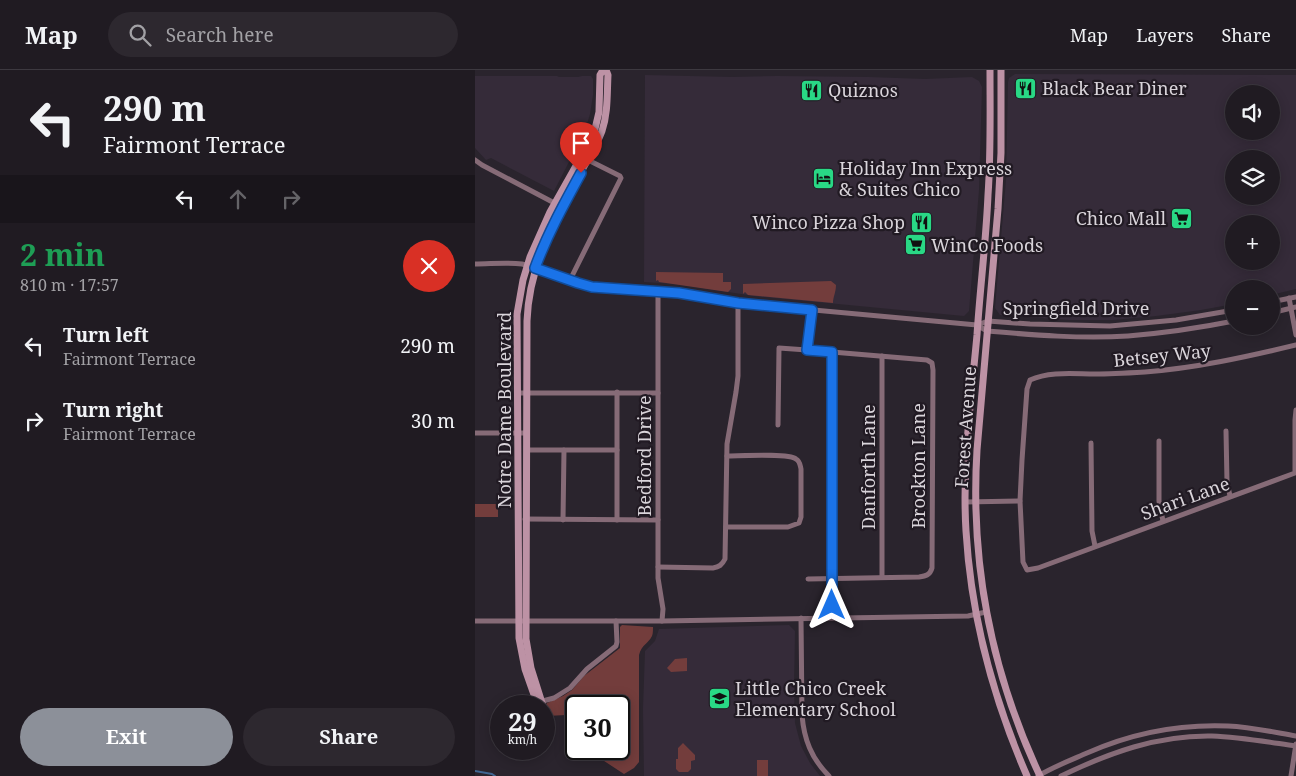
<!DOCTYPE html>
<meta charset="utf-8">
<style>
:root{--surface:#201b22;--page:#2d282f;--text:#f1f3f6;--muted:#a2a1a5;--line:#3d3940;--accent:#8c9099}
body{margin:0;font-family:"Noto Serif",serif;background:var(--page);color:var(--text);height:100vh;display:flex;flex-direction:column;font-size:19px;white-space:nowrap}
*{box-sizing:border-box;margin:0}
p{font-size:16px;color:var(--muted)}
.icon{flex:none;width:28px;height:28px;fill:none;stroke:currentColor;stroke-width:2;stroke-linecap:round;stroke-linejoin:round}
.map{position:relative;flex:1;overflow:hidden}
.side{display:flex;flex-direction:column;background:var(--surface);width:475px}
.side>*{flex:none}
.guide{background:#201b22;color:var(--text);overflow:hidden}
.buttons{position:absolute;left:750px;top:15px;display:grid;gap:10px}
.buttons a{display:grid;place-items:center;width:55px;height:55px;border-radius:50%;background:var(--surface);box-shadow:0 2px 12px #0003,0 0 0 1px var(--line);font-size:25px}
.speed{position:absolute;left:15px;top:625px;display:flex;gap:10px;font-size:25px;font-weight:700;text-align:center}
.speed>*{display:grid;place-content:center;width:65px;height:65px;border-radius:50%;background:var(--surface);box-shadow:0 2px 12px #0003,0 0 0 1px var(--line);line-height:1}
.speed small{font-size:12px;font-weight:400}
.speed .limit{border:2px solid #111;border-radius:8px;background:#fff;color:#111}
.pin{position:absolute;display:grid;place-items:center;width:42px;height:42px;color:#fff;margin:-51px -21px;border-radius:50% 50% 50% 0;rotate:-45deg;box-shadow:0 0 5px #0007}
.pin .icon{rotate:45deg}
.me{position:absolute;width:55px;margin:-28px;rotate:0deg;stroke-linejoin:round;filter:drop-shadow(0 0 4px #0008)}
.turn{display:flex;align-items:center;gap:18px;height:105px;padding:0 20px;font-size:22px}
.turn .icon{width:65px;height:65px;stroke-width:2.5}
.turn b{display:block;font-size:35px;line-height:42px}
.lanes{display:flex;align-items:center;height:48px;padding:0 20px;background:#0003;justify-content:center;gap:25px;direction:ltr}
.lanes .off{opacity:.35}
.round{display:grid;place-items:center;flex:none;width:52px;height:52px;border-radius:26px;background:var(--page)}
.head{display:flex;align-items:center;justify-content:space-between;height:85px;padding:0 20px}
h1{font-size:30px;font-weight:700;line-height:38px;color:#1e9e55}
.cta{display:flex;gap:10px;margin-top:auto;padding:10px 20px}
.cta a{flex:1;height:58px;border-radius:30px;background:var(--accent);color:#fff;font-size:20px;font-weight:700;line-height:58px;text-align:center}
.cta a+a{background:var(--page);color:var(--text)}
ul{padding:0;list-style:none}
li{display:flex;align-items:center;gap:15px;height:75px;padding:0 20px}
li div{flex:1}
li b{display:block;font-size:19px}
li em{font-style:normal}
header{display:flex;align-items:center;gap:30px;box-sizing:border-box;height:70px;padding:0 25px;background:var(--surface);border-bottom:1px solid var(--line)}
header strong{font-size:24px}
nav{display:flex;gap:28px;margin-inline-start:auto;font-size:18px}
.search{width:350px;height:45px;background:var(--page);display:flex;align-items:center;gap:12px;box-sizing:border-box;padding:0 18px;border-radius:28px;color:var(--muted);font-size:19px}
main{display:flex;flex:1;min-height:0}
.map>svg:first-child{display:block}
.built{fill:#352b39;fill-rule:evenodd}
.green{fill:#733d3c}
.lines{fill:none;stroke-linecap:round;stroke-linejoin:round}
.stream{stroke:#406692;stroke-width:2}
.street{stroke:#866b77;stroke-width:5}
.secondary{stroke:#bd92a5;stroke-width:7}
.route-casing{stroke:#114b97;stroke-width:12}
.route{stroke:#1a73e8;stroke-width:9}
.labels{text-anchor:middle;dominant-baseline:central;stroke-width:4.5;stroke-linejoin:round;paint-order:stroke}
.poi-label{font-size:18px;fill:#d9d4da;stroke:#211a23;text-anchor:start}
.street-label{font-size:18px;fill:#d9d4da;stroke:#211a23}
</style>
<header>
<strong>Map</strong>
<div class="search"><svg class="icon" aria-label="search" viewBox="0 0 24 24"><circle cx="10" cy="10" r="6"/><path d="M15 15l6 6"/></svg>Search here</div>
<nav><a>Map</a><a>Layers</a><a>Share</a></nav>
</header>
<main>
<section class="side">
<div class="guide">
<div class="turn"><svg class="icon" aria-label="left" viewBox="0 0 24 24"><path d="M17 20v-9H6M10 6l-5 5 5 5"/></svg><div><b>290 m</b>Fairmont Terrace</div></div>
<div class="lanes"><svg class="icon" aria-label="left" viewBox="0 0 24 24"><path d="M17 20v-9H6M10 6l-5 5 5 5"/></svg><svg class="icon off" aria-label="ahead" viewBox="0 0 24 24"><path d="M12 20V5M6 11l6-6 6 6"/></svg><svg class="icon off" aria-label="right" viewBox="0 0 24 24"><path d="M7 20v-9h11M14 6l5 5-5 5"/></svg></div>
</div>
<div class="head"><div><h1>2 min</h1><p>810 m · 17:57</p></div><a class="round" style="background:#d93025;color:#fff"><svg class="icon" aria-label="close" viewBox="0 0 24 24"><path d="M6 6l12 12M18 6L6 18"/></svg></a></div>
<ul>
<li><svg class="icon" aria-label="left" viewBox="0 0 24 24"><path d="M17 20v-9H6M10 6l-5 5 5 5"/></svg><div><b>Turn left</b><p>Fairmont Terrace</p></div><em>290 m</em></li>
<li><svg class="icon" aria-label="right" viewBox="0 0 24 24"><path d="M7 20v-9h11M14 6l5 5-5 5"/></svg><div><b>Turn right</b><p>Fairmont Terrace</p></div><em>30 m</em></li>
</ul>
<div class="cta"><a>Exit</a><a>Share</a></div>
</section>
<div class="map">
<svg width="821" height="706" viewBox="0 0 821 706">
<rect width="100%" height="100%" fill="#2a242d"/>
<!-- built -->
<g class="built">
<path d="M540,4L821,5V219L796,225V219H759V234L726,240L681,246L638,250H594L525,245L520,238L531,110L533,12L534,8ZM759,24H796V61H759ZM759,89H796V126H759ZM759,154H796V191H759Z"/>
<polygon points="170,5 257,7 302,6 394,7 450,9 497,7 504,11 507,17 504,120 494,241 489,246 279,226 202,214 169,212"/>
<polygon points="0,6 82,6 84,7 103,7 107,6 116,6 118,9 118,25 115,44 110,61 79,121 16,88 11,90 0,78"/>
<polygon points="314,555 320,561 319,617 320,653 326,676 335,693 345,706 169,706 168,639 170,581 180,571 184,559"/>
</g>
<!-- green -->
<g class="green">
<polygon points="181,202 248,203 248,212 256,212 256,219 253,222 184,212 183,210 181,211"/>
<path d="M356,211L361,215C361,222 358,227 358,233L273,225L270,222L268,224V214Z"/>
<rect x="0" y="434" width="23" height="13"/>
<path d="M147,555L178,557C178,559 178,564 177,566C173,574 167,574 164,585V692L159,698L149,704L123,687L117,679H144V636H101V670H97L92,665L91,645L72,646L70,636L72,633L88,626L97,620L109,606L145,578V557Z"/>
<polygon points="212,588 212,601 196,602 192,598 200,589"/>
<polygon points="208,673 220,685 220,690 216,691 216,699 213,702 204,702 201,699 201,689 203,689 203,678"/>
<rect x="282" y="690" width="11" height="16"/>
</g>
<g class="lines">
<!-- stream -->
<polyline class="stream" points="0,701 17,704 20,706"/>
<!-- street -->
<g class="street">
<polyline points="0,90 7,95 87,137"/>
<path d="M0,194C15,194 32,192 47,194C71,199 93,211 117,217L204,223L263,233L502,255L513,251L555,254L635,256L701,250L759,240"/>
<polyline points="95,210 146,108 145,106 111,89"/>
<polyline points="183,221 183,508 188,539 187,551"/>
<polyline points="814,228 821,265"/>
<polyline points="796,232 821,227"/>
<polyline points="337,240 332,280 357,282 357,548"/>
<polyline points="796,243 821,237"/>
<path d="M502,255L512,261C559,265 606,269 653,266C689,263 724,258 759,251"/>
<path d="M821,275C771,287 721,298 670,302C653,303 636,304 620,304C599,304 575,301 555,310L552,319L547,390L545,431L548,492L552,500L563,498L820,403V350L821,340"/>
<polyline points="142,322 142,450"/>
<polyline points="43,323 183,323"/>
<polyline points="303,355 304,278 332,280"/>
<polyline points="751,361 752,412 755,426"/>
<polyline points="0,363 52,363"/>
<polyline points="684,371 684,431 688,451"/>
<polyline points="616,373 617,461 620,476"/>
<polyline points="52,380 142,380"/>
<polyline points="490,432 545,431"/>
<polyline points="50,449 183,450"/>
<polyline points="88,450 89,380"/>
<path d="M251,457H313L324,453L326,447V399C325,395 325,391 321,389C313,383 264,386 252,386"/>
<path d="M183,497L238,498C244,497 247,495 250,489L252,374L261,322L263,306V233"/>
<polyline points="407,507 407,286"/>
<path d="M333,509L444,507C451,506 455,505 457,498L458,300L457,293L452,290L357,282"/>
<path d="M326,548L327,645C329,669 336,688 354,706"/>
<polyline points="0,551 187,551 493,546 511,542"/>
<polyline points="64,632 79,628 95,618 112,599 141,576 142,572 141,551"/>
<path d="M563,706C578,697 596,690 612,683C657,663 704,654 753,656C776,657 798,662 821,666"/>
<path d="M586,706C634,683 682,665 737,666C765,667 793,672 821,676"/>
<polyline points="816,706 821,674"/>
</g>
<!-- secondary -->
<g class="secondary">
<path d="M515,0C515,42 516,83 513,125C511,172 505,218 502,265C496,330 487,396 491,461C496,546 518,628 552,706"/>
<path d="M526,0V83L523,139L502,380C495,495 516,602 565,706"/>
<polyline points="63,636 50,599 44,568 42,244 48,210 55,187 75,142 106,87 120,59 124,42 125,5 128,0"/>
<path d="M68,636L56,598L51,569L52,251C54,195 79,153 104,105C112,91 121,77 127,61C133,43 132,24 133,5L131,0"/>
<polyline points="69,641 70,653"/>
</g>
</g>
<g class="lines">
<defs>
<path id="route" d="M106,103C89,134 72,165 60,198L103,213L117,217L204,223L263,233L337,240L332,280L357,282V535"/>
</defs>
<!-- route casing -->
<use href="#route" class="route-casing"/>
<!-- route -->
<use href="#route" class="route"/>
</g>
<!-- icons -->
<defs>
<symbol id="restaurant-square" viewBox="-11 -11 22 22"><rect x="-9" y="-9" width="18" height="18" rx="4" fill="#29d885" stroke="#211a23"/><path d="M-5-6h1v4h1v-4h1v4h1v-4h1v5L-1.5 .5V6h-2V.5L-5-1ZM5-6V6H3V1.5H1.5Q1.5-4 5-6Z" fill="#111"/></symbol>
<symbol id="hotel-square" viewBox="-11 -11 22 22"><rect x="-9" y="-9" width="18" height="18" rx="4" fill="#29d885" stroke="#211a23"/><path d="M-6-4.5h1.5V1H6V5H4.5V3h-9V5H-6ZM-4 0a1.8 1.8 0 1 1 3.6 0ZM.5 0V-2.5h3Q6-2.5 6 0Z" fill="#111"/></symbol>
<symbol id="supermarket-square" viewBox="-11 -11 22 22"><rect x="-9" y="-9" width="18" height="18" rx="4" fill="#29d885" stroke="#211a23"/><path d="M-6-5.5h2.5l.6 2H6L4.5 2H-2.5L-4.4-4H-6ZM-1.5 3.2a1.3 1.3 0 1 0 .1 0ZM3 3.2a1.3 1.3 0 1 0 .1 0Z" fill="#111"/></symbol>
<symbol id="school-square" viewBox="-11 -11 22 22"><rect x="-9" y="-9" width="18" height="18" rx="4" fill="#29d885" stroke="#211a23"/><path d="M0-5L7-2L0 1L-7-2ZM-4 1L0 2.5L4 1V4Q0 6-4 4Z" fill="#111"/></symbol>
</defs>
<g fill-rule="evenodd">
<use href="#restaurant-square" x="538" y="6" width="25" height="25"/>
<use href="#restaurant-square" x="324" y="8" width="25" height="25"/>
<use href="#hotel-square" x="336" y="96" width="25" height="25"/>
<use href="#supermarket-square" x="694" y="136" width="25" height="25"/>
<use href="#restaurant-square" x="434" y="140" width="25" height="25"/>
<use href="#supermarket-square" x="428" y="162" width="25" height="25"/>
<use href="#school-square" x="232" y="616" width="25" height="25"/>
</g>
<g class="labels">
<!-- poi labels -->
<g class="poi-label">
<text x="567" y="18">Black Bear Diner</text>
<text x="353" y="20">Quiznos</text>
<text x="364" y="98">Holiday Inn Express<tspan x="364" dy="21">&amp; Suites Chico</tspan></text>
<text x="691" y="148" text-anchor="end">Chico Mall</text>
<text x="430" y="152" text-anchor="end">Winco Pizza Shop</text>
<text x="456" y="175">WinCo Foods</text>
<text x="260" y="618">Little Chico Creek<tspan x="260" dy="21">Elementary School</tspan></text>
</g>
<!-- street labels -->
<g class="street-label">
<text x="601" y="238">Springfield Drive</text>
<text transform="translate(687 285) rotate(-6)">Betsey Way</text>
<text transform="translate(29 340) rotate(-90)">Notre Dame Boulevard</text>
<text transform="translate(490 357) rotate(-86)">Forest Avenue</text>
<text transform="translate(169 386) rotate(-90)">Bedford Drive</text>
<text transform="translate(443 396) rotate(-90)">Brockton Lane</text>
<text transform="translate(393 397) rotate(-90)">Danforth Lane</text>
<text transform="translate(710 428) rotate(-20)">Shari Lane</text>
</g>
</g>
</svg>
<div class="buttons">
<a><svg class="icon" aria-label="sound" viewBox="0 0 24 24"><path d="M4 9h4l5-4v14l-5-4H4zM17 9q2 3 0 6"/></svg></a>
<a><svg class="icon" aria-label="layers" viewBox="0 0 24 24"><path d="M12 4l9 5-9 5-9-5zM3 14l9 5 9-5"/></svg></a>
<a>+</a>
<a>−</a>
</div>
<div class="speed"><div>29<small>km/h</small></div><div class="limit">30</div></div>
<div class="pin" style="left:106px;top:103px;background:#d93025"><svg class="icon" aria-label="arrive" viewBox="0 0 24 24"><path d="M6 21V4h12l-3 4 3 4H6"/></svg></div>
<svg class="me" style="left:357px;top:535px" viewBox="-20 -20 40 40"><path d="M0-17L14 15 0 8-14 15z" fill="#1a73e8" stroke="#fff" stroke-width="4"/></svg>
</div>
</main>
